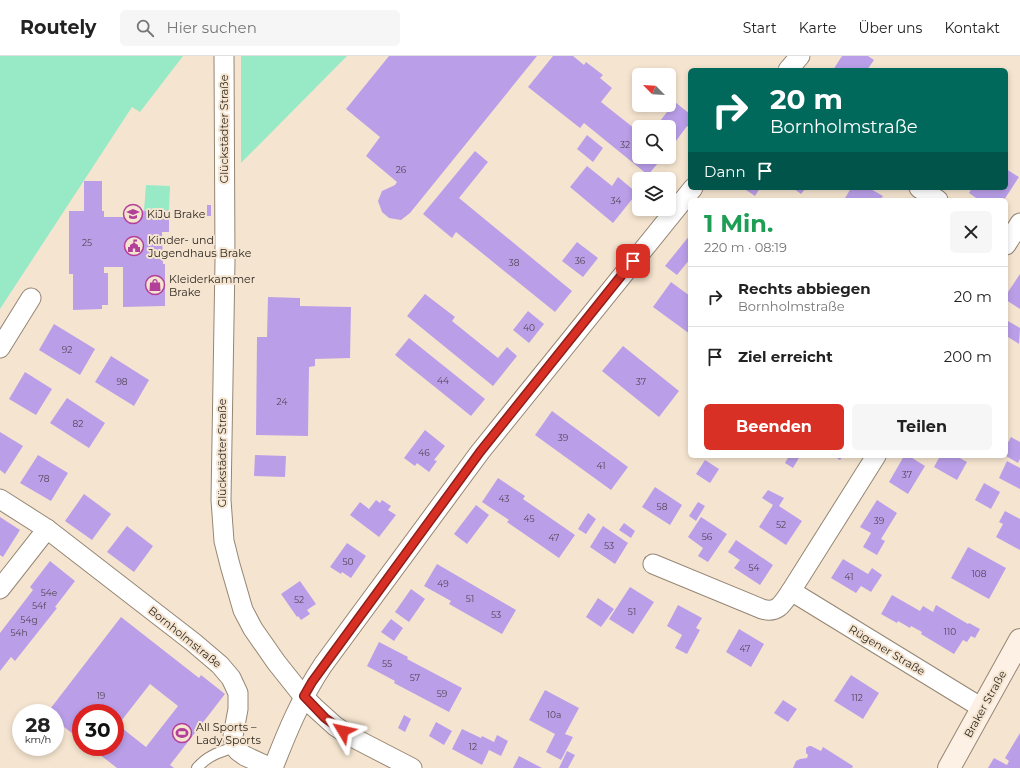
<!DOCTYPE html>
<html lang="de">
<meta charset="utf-8">
<style>
:root{--surface:#fff;--page:#f6f6f6;--text:#222;--muted:#767676;--line:#e0e0e0;--accent:#d93025}
body{margin:0;font-family:Montserrat,sans-serif;background:var(--page);color:var(--text);height:100vh;display:flex;flex-direction:column;font-size:15px;white-space:nowrap}
*{box-sizing:border-box;margin:0}
p{font-size:13px;color:var(--muted)}
.icon{flex:none;width:22px;height:22px;fill:none;stroke:currentColor;stroke-width:2;stroke-linecap:round;stroke-linejoin:round}
.map{position:relative;flex:1;overflow:hidden}
.panel{position:absolute;left:688px;top:142px;width:320px;height:260px;display:flex;flex-direction:column;background:var(--surface);border-radius:6px;box-shadow:0 2px 6px #0003}
.panel>*{flex:none}
.banner{position:absolute;left:688px;top:12px;width:320px;height:122px;border-radius:6px;box-shadow:0 2px 6px #0003;background:#00695c;color:#fff;overflow:hidden}
.needle{width:26px;rotate:294deg}
.tools{position:absolute;left:632px;top:12px;display:grid;gap:8px}
.tools a{display:grid;place-items:center;width:44px;height:44px;border-radius:6px;background:var(--surface);box-shadow:0 2px 6px #0003;font-size:20px}
.speed{position:absolute;left:12px;top:648px;display:flex;gap:8px;font-size:20px;font-weight:700;text-align:center}
.speed>*{display:grid;place-content:center;width:52px;height:52px;border-radius:50%;background:var(--surface);box-shadow:0 2px 6px #0003;line-height:1}
.speed small{font-size:10px;font-weight:400}
.speed .limit{border:6px solid #d22;background:#fff;color:#111}
.pin{position:absolute;display:grid;place-items:center;width:34px;height:34px;color:#fff;margin:-17px;border-radius:8px;box-shadow:0 2px 6px #0006}
.me{position:absolute;width:44px;margin:-22px;rotate:306deg;stroke-linejoin:round;filter:drop-shadow(0 0 3px #0008)}
.turn{display:flex;align-items:center;gap:14px;height:84px;padding:0 16px;font-size:18px}
.turn .icon{width:52px;height:52px;stroke-width:2.5}
.turn b{display:block;font-size:28px;line-height:34px}
.then{display:flex;align-items:center;height:38px;padding:0 16px;background:#0003;gap:8px;font-size:15px}
.round{display:grid;place-items:center;flex:none;width:42px;height:42px;border-radius:6px;background:var(--page)}
.headline{display:flex;align-items:center;justify-content:space-between;height:68px;padding:0 16px}
h1{font-size:24px;font-weight:700;line-height:30px;color:#1e9e55}
.action{display:flex;gap:8px;margin-top:auto;padding:8px 16px}
.action a{flex:1;height:46px;border-radius:6px;background:var(--accent);color:#fff;font-size:16px;font-weight:700;line-height:46px;text-align:center}
.action a+a{background:var(--page);color:var(--text)}
ul{padding:0;list-style:none}
li{display:flex;align-items:center;gap:12px;height:60px;padding:0 16px;border-top:1px solid var(--line)}
li div{flex:1}
li b{display:block;font-size:15px}
li em{font-style:normal}
header{display:flex;align-items:center;gap:24px;box-sizing:border-box;height:56px;padding:0 20px;background:var(--surface);border-bottom:1px solid var(--line)}
header strong{font-size:19px}
nav{display:flex;gap:22px;margin-inline-start:auto;font-size:14px}
.search{width:280px;height:36px;background:var(--page);display:flex;align-items:center;gap:10px;box-sizing:border-box;padding:0 14px;border-radius:6px;color:var(--muted);font-size:15px}
.map>svg:first-child{display:block}
.green{fill:#98eac6}
.building{fill:#ba9fe8;fill-rule:evenodd}
.lines{fill:none;stroke-linecap:round;stroke-linejoin:round}
.service-casing{stroke:#958674;stroke-width:12}
.minor-casing{stroke:#958674;stroke-width:21}
.secondary-casing{stroke:#958674;stroke-width:24}
.service{stroke:#fff;stroke-width:10}
.minor{stroke:#fff;stroke-width:19}
.secondary{stroke:#fdf0e4;stroke-width:22}
.route-casing{stroke:#8d1f18;stroke-width:10}
.route{stroke:#d93025;stroke-width:7}
.labels{text-anchor:middle;dominant-baseline:central;stroke-width:4;stroke-linejoin:round;paint-order:stroke}
.number-label{font-size:9px;fill:#514653}
.street-label{font-size:11px;fill:#2e2821;stroke:#f5e5d0}
.poi-label{font-size:11px;fill:#2e2821;stroke:#f5e5d0;text-anchor:start}
</style>
<header>
<strong>Routely</strong>
<div class="search"><svg class="icon" aria-label="search" viewBox="0 0 24 24"><circle cx="10" cy="10" r="6"/><path d="M15 15l6 6"/></svg>Hier suchen</div>
<nav><a>Start</a><a>Karte</a><a>Über uns</a><a>Kontakt</a></nav>
</header>
<div class="map">
<svg width="1020" height="712" viewBox="0 0 1020 712">
<rect width="100%" height="100%" fill="#f5e5d0"/>
<!-- green -->
<g class="green">
<polygon points="0,0 183,0 140,56 132,51 0,253"/>
<polygon points="241,0 347,0 241,107"/>
<polygon points="146,129 170,130 169,154 144,154"/>
</g>
<!-- building -->
<g class="building">
<polygon points="389,0 537,0 410,157 401,164 389,162 382,156 378,145 382,135 395,129 397,126 366,100 380,81 346,53"/>
<polygon points="553,0 573,0 584,9 586,6 603,19 600,22 612,32 601,46 639,76 639,101 663,101 648,119 584,67 580,72 528,31"/>
<polygon points="842,0 868,0 874,4 867,14 833,14"/>
<polygon points="675,46 690,58 690,71 689,72 687,70 676,85 669,80 669,71 658,71 656,70"/>
<polygon points="587,79 603,92 593,106 577,93"/>
<polygon points="475,95 488,106 459,142 572,235 555,256 456,176 452,182 423,158"/>
<polygon points="587,110 612,130 618,121 637,137 613,167 570,131"/>
<polygon points="1006,113 1019,121 1004,144 979,144 969,137 972,132 1006,132"/>
<polygon points="84,125 102,125 102,155 104,155 104,161 134,161 134,155 169,154 169,176 162,176 163,208 165,208 165,250 123,251 123,211 104,211 104,217 108,217 108,249 102,249 102,253 73,254 73,218 69,218 69,155 84,155"/>
<polygon points="743,132 760,132 755,140"/>
<polygon points="793,132 806,132 801,138"/>
<polygon points="851,132 869,132 883,140 880,144 844,144"/>
<rect x="207" y="149" width="4" height="11"/>
<polygon points="690,179 690,203 677,219 665,210"/>
<polygon points="577,186 598,202 583,221 562,205"/>
<polygon points="1020,218 1020,253 1006,244 1006,239"/>
<polygon points="671,226 690,240 690,278 653,251"/>
<polygon points="425,238 455,261 452,265 498,302 507,291 517,300 493,330 407,260"/>
<polygon points="268,241 300,242 300,250 351,251 350,302 315,303 315,310 309,311 308,380 256,379 257,281 267,281"/>
<polygon points="528,255 544,268 529,287 513,274"/>
<polygon points="1006,264 1020,272 1019,288 1008,281 1006,284"/>
<polygon points="54,268 95,293 80,319 39,294"/>
<polygon points="409,282 485,343 471,360 395,299"/>
<polygon points="623,290 679,335 659,361 602,315"/>
<polygon points="111,300 149,324 134,350 95,326"/>
<polygon points="25,316 52,333 36,359 9,343"/>
<polygon points="67,342 105,367 89,392 50,367"/>
<polygon points="552,355 628,411 611,434 535,379"/>
<polygon points="425,374 445,390 434,404 437,405 429,416 417,407 415,410 404,402"/>
<polygon points="0,376 23,390 5,418 0,414"/>
<polygon points="1011,381 1020,386 1020,403 1018,407 1006,400 1006,390"/>
<polygon points="38,399 68,417 51,445 20,427"/>
<polygon points="255,399 286,400 285,421 254,420"/>
<polygon points="789,400 800,400 793,412 785,407"/>
<polygon points="834,400 843,400 840,404"/>
<polygon points="904,400 909,400 925,410 908,438 889,426"/>
<polygon points="940,400 956,400 967,406 957,424 934,411"/>
<polygon points="705,404 719,413 710,427 696,418"/>
<polygon points="1007,405 1020,412 1020,433 999,422"/>
<polygon points="498,422 525,440 523,443 575,479 559,502 507,466 509,464 482,446"/>
<polygon points="984,427 1000,436 991,453 975,444"/>
<polygon points="655,431 682,449 670,469 642,451"/>
<polygon points="768,434 784,442 779,450 802,465 786,489 759,471 773,449 762,442"/>
<polygon points="84,438 111,458 92,484 65,465"/>
<polygon points="376,444 380,447 382,444 391,450 388,454 396,459 379,481 350,459 360,446 369,453"/>
<polygon points="877,444 897,457 881,483 885,485 877,499 863,491 871,477 860,471"/>
<polygon points="698,446 705,450 696,465 689,460"/>
<polygon points="476,449 489,459 467,488 454,478"/>
<polygon points="1005,455 1020,463 1020,494 996,481 1003,468 999,466"/>
<polygon points="588,457 596,463 586,478 578,473"/>
<polygon points="0,461 20,474 3,501 0,499"/>
<polygon points="701,461 727,478 708,506 698,500 703,492 688,481"/>
<polygon points="624,467 635,475 631,482 619,474"/>
<polygon points="127,470 153,490 134,516 107,496"/>
<polygon points="603,470 628,487 615,508 590,491"/>
<polygon points="736,484 773,509 760,529 734,512 740,504 728,496"/>
<polygon points="347,487 366,500 351,522 342,516 341,518 330,511"/>
<polygon points="968,491 1006,512 989,543 951,522"/>
<polygon points="843,503 868,518 872,512 882,519 871,536 861,530 856,537 831,522"/>
<polygon points="50,505 75,525 55,551 57,552 15,605 11,601 0,615 0,577 33,534 30,531"/>
<polygon points="437,508 516,554 502,578 449,548 451,545 424,530"/>
<polygon points="300,525 316,548 307,554 310,558 301,564 298,560 297,561 281,538"/>
<polygon points="630,531 654,546 633,578 609,563"/>
<polygon points="411,533 425,543 409,566 395,556"/>
<polygon points="892,539 920,555 923,550 933,556 936,549 968,568 969,567 980,573 975,582 971,580 967,586 963,584 954,598 921,578 922,576 911,570 910,572 898,565 897,567 881,558"/>
<polygon points="598,542 614,553 601,571 586,561"/>
<polygon points="678,549 702,562 696,572 700,574 687,598 675,592 682,579 667,570"/>
<path d="M121,561L199,622L201,619L225,638L170,709L174,712H117L90,691H115V657H81V684L55,664V657H47ZM150,628L178,650L146,691L118,669Z"/>
<polygon points="391,563 403,572 394,585 381,576"/>
<polygon points="739,573 764,588 751,611 726,596"/>
<polygon points="379,586 408,601 407,603 462,632 449,656 394,627 395,625 367,610"/>
<polygon points="851,619 879,637 863,663 834,645"/>
<polygon points="545,634 579,652 565,678 573,681 561,704 546,696 555,678 529,664"/>
<polygon points="783,644 797,653 788,666 774,657"/>
<polygon points="404,659 411,663 405,676 398,672"/>
<polygon points="436,666 452,675 444,689 429,680"/>
<polygon points="462,673 481,682 482,680 494,686 497,679 508,685 501,700 489,694 482,709 452,693"/>
<polygon points="1020,677 1020,712 988,712 994,702 1007,709 1009,705 1005,702"/>
<polygon points="809,690 811,690 821,695 823,691 853,710 852,712 793,712 796,705 800,703 807,702 808,699 806,697 806,692"/>
<polygon points="567,695 575,699 568,712 559,712"/>
<polygon points="519,700 542,712 513,712"/>
</g>
<g class="lines">
<defs>
<path id="service" d="M197,712C208,699 220,696 235,691"/>
<g id="minor">
<polyline points="224,0 225,205 221,444 224,485 230,509 243,554 253,573 276,606 303,640 314,651 335,670 350,680 412,712"/>
<polyline points="788,14 800,0"/>
<polyline points="919,132 938,144"/>
<polyline points="1006,189 1020,167"/>
<polyline points="0,292 31,242"/>
<polyline points="0,443 47,473 193,586 220,609 231,622 238,637 238,653 233,680 235,691 238,695 245,700 271,712"/>
<path d="M653,508L762,553C778,558 783,547 791,535L876,400"/>
<polyline points="0,533 47,473"/>
<polyline points="791,535 982,652"/>
<path d="M273,712C287,676 301,642 323,609L480,396L693,132"/>
</g>
<polyline id="secondary" points="949,712 1020,584"/>
</defs>
<!-- service casing -->
<use href="#service" class="service-casing"/>
<!-- minor casing -->
<use href="#minor" class="minor-casing"/>
<!-- secondary casing -->
<use href="#secondary" class="secondary-casing"/>
<!-- service -->
<use href="#service" class="service"/>
<!-- minor -->
<use href="#minor" class="minor"/>
<!-- secondary -->
<use href="#secondary" class="secondary"/>
</g>
<g class="lines">
<defs>
<polyline id="route" points="343,675 325,662 304,640 312,626 480,396 633,205"/>
</defs>
<!-- route casing -->
<use href="#route" class="route-casing"/>
<!-- route -->
<use href="#route" class="route"/>
</g>
<!-- icons -->
<defs>
<symbol id="school-ring" viewBox="-11 -11 22 22"><circle r="9.5" fill="#f5e5d0" stroke="#b23f98" stroke-width="1.5"/><path d="M0-5L7-2L0 1L-7-2ZM-4 1L0 2.5L4 1V4Q0 6-4 4Z" fill="#b23f98"/></symbol>
<symbol id="civic-ring" viewBox="-11 -11 22 22"><circle r="9.5" fill="#f5e5d0" stroke="#b23f98" stroke-width="1.5"/><path d="M-.6-6.5H3V-4.5H.6V-3L4-1V1h2V6H-6V1h2V-1L-.6-3ZM-1.2 2.5V6h2.4V2.5Z" fill="#b23f98"/></symbol>
<symbol id="shop-ring" viewBox="-11 -11 22 22"><circle r="9.5" fill="#f5e5d0" stroke="#b23f98" stroke-width="1.5"/><path d="M-5-2.5h2.3a2.7 3.5 0 0 1 5.4 0H5L5.5 6h-11ZM-1.5-2.5h3a1.5 2.3 0 0 0-3 0Z" fill="#b23f98"/></symbol>
<symbol id="stadium-ring" viewBox="-11 -11 22 22"><circle r="9.5" fill="#f5e5d0" stroke="#b23f98" stroke-width="1.5"/><path d="M0-5a6.5 5 0 1 0 0 10a6.5 5 0 1 0 0-10ZM-3.5-1.8h7v3.6h-7Z" fill="#b23f98"/></symbol>
</defs>
<g fill-rule="evenodd">
<use href="#school-ring" x="122" y="147" width="22" height="22"/>
<use href="#civic-ring" x="123" y="179" width="22" height="22"/>
<use href="#shop-ring" x="144" y="218" width="22" height="22"/>
<use href="#stadium-ring" x="171" y="666" width="22" height="22"/>
</g>
<g class="labels">
<!-- number labels -->
<g class="number-label">
<text x="625" y="88">32</text>
<text x="401" y="113">26</text>
<text x="616" y="144">34</text>
<text x="87" y="186">25</text>
<text x="580" y="204">36</text>
<text x="514" y="206">38</text>
<text x="529" y="271">40</text>
<text x="67" y="293">92</text>
<text x="443" y="324">44</text>
<text x="122" y="325">98</text>
<text x="641" y="325">37</text>
<text x="282" y="345">24</text>
<text x="78" y="367">82</text>
<text x="563" y="381">39</text>
<text x="424" y="396">46</text>
<text x="601" y="409">41</text>
<text x="907" y="418">37</text>
<text x="44" y="422">78</text>
<text x="504" y="442">43</text>
<text x="662" y="450">58</text>
<text x="529" y="462">45</text>
<text x="879" y="464">39</text>
<text x="781" y="468">52</text>
<text x="707" y="480">56</text>
<text x="554" y="481">47</text>
<text x="609" y="489">53</text>
<text x="348" y="505">50</text>
<text x="754" y="511">54</text>
<text x="979" y="517">108</text>
<text x="849" y="520">41</text>
<text x="443" y="527">49</text>
<text x="49" y="536">54e</text>
<text x="470" y="542">51</text>
<text x="299" y="543">52</text>
<text x="39" y="549">54f</text>
<text x="632" y="555">51</text>
<text x="496" y="558">53</text>
<text x="29" y="563">54g</text>
<text x="950" y="575">110</text>
<text x="19" y="576">54h</text>
<text x="745" y="592">47</text>
<text x="387" y="607">55</text>
<text x="415" y="621">57</text>
<text x="442" y="637">59</text>
<text x="101" y="639">19</text>
<text x="857" y="641">112</text>
<text x="554" y="658">10a</text>
<text x="473" y="690">12</text>
</g>
<!-- street labels -->
<g class="street-label">
<text transform="translate(224 73) rotate(-90)">Glückstädter Straße</text>
<text transform="translate(222 397) rotate(-90)">Glückstädter Straße</text>
<text transform="translate(185 581) rotate(39)">Bornholmstraße</text>
<text transform="translate(887 594) rotate(31)">Rügener Straße</text>
<text transform="translate(985 648) rotate(-61)">Braker Straße</text>
</g>
<!-- poi labels -->
<g class="poi-label">
<text x="147" y="158">KiJu Brake</text>
<text x="148" y="184">Kinder- und<tspan x="148" dy="13">Jugendhaus Brake</tspan></text>
<text x="169" y="223">Kleiderkammer<tspan x="169" dy="13">Brake</tspan></text>
<text x="196" y="671">All Sports –<tspan x="196" dy="13">Lady Sports</tspan></text>
</g>
</g>
</svg>
<div class="tools">
<a><svg class="needle" viewBox="-14 -14 28 28"><path d="M0-13l5 13h-10z" fill="#e53935"/><path d="M0 13l5-13h-10z" fill="#767676"/></svg></a>
<a><svg class="icon" aria-label="search" viewBox="0 0 24 24"><circle cx="10" cy="10" r="6"/><path d="M15 15l6 6"/></svg></a>
<a><svg class="icon" aria-label="layers" viewBox="0 0 24 24"><path d="M12 4l9 5-9 5-9-5zM3 14l9 5 9-5"/></svg></a>
</div>
<div class="speed"><div>28<small>km/h</small></div><div class="limit">30</div></div>
<div class="pin" style="left:633px;top:205px;background:#d93025"><svg class="icon" aria-label="arrive" viewBox="0 0 24 24"><path d="M6 21V4h12l-3 4 3 4H6"/></svg></div>
<svg class="me" style="left:343px;top:675px" viewBox="-20 -20 40 40"><path d="M0-17L14 15 0 8-14 15z" fill="#d93025" stroke="#fff" stroke-width="4"/></svg>
<div class="banner">
<div class="turn"><svg class="icon" aria-label="right" viewBox="0 0 24 24"><path d="M7 20v-9h11M14 6l5 5-5 5"/></svg><div><b>20 m</b>Bornholmstraße</div></div>
<div class="then">Dann<svg class="icon" aria-label="arrive" viewBox="0 0 24 24"><path d="M6 21V4h12l-3 4 3 4H6"/></svg></div>
</div>
<section class="panel">
<div class="headline"><div><h1>1 Min.</h1><p>220 m · 08:19</p></div><a class="round"><svg class="icon" aria-label="close" viewBox="0 0 24 24"><path d="M6 6l12 12M18 6L6 18"/></svg></a></div>
<ul>
<li><svg class="icon" aria-label="right" viewBox="0 0 24 24"><path d="M7 20v-9h11M14 6l5 5-5 5"/></svg><div><b>Rechts abbiegen</b><p>Bornholmstraße</p></div><em>20 m</em></li>
<li><svg class="icon" aria-label="arrive" viewBox="0 0 24 24"><path d="M6 21V4h12l-3 4 3 4H6"/></svg><div><b>Ziel erreicht</b></div><em>200 m</em></li>
</ul>
<div class="action"><a>Beenden</a><a>Teilen</a></div>
</section>
</div>
